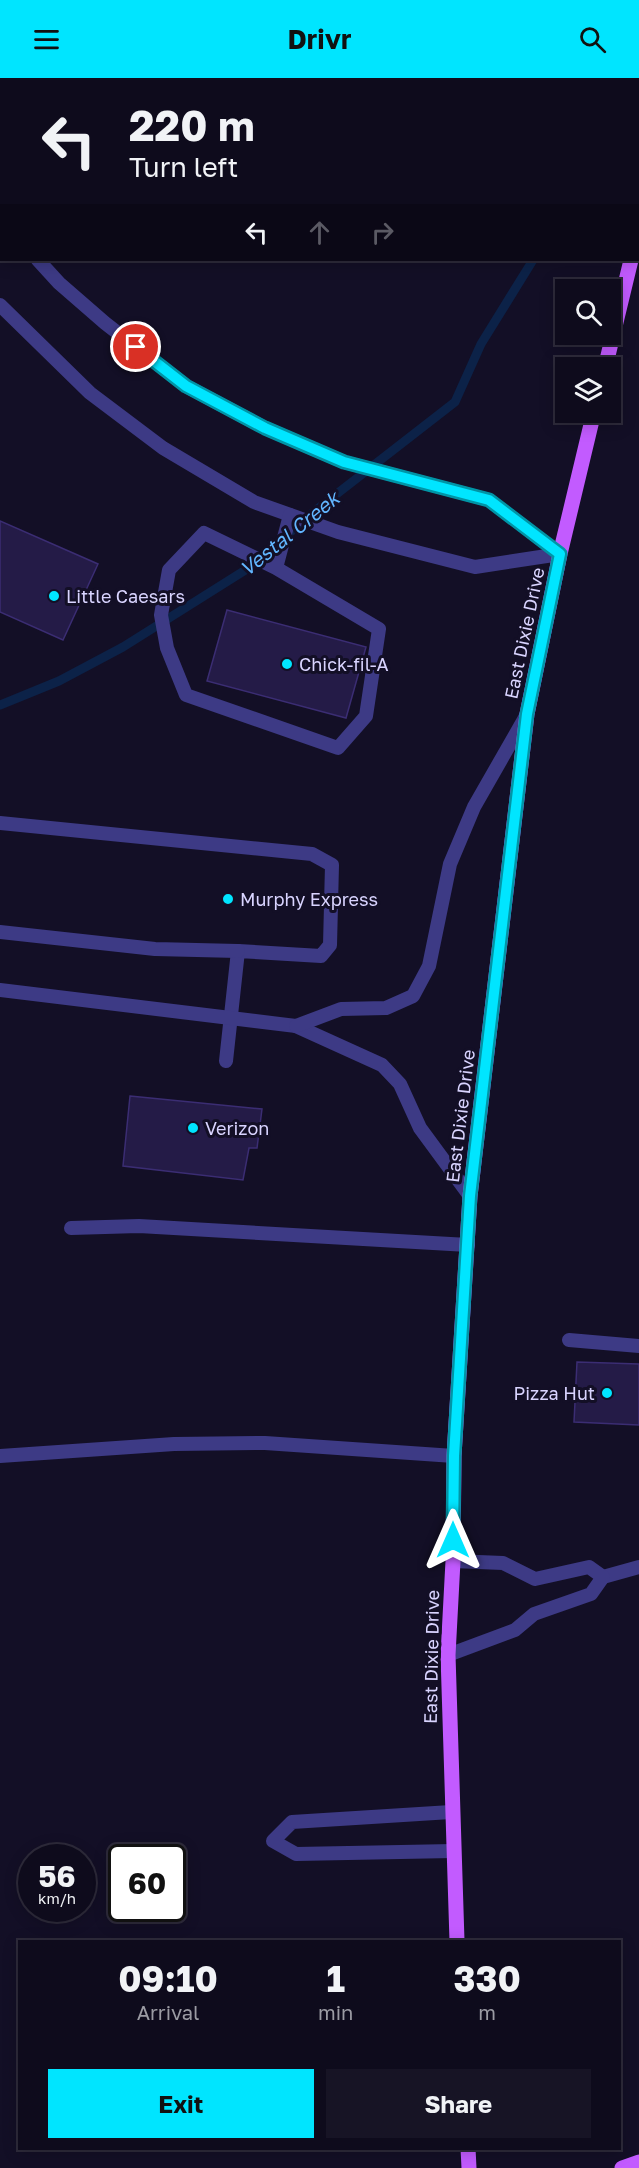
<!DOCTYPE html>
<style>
:root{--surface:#0e0b1c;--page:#171425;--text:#f1f3f6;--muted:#9b9ba3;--line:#2e2b3b;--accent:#00e5ff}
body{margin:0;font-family:"Golos Text",sans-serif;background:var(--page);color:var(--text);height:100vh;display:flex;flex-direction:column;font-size:22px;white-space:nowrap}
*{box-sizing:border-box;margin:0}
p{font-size:20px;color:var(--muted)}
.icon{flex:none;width:33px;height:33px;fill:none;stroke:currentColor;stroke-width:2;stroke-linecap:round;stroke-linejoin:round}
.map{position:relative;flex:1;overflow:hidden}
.sheet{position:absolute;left:18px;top:1862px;width:603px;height:210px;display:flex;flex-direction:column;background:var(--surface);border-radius:0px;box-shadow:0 3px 15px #0003,0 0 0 2px var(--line)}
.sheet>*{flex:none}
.top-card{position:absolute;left:0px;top:0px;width:639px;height:183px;box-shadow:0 3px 15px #0003,0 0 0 2px var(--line);background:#0e0b1c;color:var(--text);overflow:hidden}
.fabs{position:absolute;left:555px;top:201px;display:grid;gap:12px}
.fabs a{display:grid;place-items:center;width:66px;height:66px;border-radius:0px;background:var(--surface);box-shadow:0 3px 15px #0003,0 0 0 2px var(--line);font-size:30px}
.speed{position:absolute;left:18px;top:1766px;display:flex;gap:12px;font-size:30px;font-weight:700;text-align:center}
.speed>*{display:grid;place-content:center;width:78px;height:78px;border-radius:50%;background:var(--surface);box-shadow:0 3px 15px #0003,0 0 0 2px var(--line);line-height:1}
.speed small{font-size:15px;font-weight:400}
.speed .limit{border:3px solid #111;border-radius:9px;background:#fff;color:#111}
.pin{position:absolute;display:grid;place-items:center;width:51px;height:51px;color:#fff;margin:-26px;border:3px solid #fff;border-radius:50%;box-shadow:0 2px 6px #0007}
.me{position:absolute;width:66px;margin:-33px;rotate:0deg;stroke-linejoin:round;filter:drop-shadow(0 0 4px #0008)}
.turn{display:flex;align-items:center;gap:21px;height:126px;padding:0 30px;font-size:27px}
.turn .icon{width:78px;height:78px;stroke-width:2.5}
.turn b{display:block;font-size:42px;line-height:51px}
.lanes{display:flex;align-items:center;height:57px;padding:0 30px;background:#0003;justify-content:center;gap:30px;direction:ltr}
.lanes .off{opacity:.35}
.eta{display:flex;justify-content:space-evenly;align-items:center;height:102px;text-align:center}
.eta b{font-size:36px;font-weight:700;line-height:42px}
.cta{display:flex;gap:12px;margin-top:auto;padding:12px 30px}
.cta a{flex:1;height:69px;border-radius:0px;background:var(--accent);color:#111;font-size:24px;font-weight:700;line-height:69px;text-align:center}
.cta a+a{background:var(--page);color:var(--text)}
header{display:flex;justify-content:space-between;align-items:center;height:78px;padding:0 30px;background:var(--accent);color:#111;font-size:27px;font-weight:700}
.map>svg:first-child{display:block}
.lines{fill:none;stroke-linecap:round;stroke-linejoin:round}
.stream{stroke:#0c2248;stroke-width:9}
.building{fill:#241b47;stroke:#3b2d73;stroke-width:1.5}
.lane{stroke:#3d3a85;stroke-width:14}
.primary{stroke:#c25bff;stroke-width:15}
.route-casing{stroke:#0095a6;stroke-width:15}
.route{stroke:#00e5ff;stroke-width:10}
.poi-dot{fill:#00e5ff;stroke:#130f26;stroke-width:2}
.labels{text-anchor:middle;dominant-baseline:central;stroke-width:6;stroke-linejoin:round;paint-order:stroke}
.poi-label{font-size:18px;fill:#d9d4ff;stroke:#130f26;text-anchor:start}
.street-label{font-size:18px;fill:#d9d4ff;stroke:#130f26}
.water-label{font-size:20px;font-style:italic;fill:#62b6ff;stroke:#130f26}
</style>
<header><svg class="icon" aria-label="menu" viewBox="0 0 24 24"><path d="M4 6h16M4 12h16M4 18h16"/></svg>Drivr<svg class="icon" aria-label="search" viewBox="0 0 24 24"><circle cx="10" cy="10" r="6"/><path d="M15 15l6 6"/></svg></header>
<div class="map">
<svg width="639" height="2090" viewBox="0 0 639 2090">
<rect width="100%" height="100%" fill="#130f26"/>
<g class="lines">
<!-- stream -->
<g class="stream">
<polyline points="562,0 562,2"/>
<polyline points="0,627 59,603 123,569 247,491 316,432 455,324 481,266 533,182"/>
</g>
</g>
<!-- building -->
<g class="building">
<polygon points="0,443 98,486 63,562 0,534"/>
<polygon points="227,532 366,569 346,640 207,603"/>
<polygon points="130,1018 262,1031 257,1070 249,1070 243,1102 123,1088"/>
<polygon points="577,1284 639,1286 639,1347 574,1344"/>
</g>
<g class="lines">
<!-- lane -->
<g class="lane">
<polyline points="0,140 2,142"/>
<polyline points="38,182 59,205 105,245 186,308 265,350 344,384 489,422 560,476"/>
<polyline points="0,227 90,315 163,370 254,424 338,454 475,489 560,476"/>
<polyline points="276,490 204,455 169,492 161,537 167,570 186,617 338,670 366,638 379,551 276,490 290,437"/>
<polyline points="0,745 312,776 332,787 330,867 321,878 238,873 226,983"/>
<polyline points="0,854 155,871 238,873"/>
<polyline points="0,912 296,948 382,987 400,1006 420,1050 470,1118"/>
<polyline points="296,948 341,931 386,930 413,918 429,888 450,786 474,729 526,638"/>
<polyline points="71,1150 139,1148 468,1167"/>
<polyline points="569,1262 639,1268"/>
<polyline points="0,1378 174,1366 265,1365 454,1378"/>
<polyline points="603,1499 639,1489"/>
<polyline points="448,1577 515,1552 534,1536 591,1516 603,1499 589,1489 535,1501 503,1485 453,1483"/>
<polyline points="451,1734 292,1744 273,1763 296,1776 453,1773"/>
</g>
<!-- primary -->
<g class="primary">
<polyline points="638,153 639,147"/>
<polyline points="605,290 631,182"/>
<polyline points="457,1863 448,1577 453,1483 454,1378 470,1118 527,636 560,476 594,334"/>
<polyline points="468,2070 469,2090"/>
<polyline points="622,2090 639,2084"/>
</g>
</g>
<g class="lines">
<defs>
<polyline id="route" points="136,269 186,308 265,350 344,384 489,422 560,476 527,636 470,1118 454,1378 453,1462"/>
</defs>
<!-- route casing -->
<use href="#route" class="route-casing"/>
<!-- route -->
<use href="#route" class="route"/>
</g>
<!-- markers -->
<g class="poi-dot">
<circle cx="54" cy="518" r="6"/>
<circle cx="287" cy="586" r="6"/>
<circle cx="228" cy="821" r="6"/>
<circle cx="193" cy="1050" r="6"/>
<circle cx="607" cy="1315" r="6"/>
</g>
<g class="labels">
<!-- poi labels -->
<g class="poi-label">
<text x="66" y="518">Little Caesars</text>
<text x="299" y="586">Chick-fil-A</text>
<text x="240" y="821">Murphy Express</text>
<text x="205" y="1050">Verizon</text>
<text x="595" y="1315" text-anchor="end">Pizza Hut</text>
</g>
<!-- street labels -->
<g class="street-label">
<text transform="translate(524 555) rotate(-78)">East Dixie Drive</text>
<text transform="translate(460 1038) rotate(-83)">East Dixie Drive</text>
<text transform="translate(431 1579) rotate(-89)">East Dixie Drive</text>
</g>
<!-- water labels -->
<g class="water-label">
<text transform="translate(289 455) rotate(-39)">Vestal Creek</text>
</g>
</g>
</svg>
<div class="fabs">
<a><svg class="icon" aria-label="search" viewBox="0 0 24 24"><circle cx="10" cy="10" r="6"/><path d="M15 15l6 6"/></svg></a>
<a><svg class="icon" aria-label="layers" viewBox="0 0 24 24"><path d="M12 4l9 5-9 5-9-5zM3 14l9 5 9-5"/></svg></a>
</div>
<div class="speed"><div>56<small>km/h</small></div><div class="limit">60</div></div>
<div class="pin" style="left:136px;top:269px;background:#d93025"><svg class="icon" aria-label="arrive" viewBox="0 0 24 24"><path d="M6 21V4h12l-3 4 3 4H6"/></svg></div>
<svg class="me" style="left:453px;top:1462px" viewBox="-20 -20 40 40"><path d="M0-17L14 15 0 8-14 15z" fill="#00e5ff" stroke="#fff" stroke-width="4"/></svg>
<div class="top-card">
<div class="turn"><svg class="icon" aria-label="left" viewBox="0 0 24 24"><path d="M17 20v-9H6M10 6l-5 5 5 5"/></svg><div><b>220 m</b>Turn left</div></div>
<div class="lanes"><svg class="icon" aria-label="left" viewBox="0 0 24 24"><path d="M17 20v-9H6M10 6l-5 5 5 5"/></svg><svg class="icon off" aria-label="ahead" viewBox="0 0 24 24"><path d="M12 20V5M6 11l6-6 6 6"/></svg><svg class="icon off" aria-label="right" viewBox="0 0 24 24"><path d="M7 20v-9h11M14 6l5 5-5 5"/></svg></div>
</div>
<section class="sheet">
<div class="eta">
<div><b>09:10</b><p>Arrival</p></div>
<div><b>1</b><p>min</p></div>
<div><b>330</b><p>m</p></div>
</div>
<div class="cta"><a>Exit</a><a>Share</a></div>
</section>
</div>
